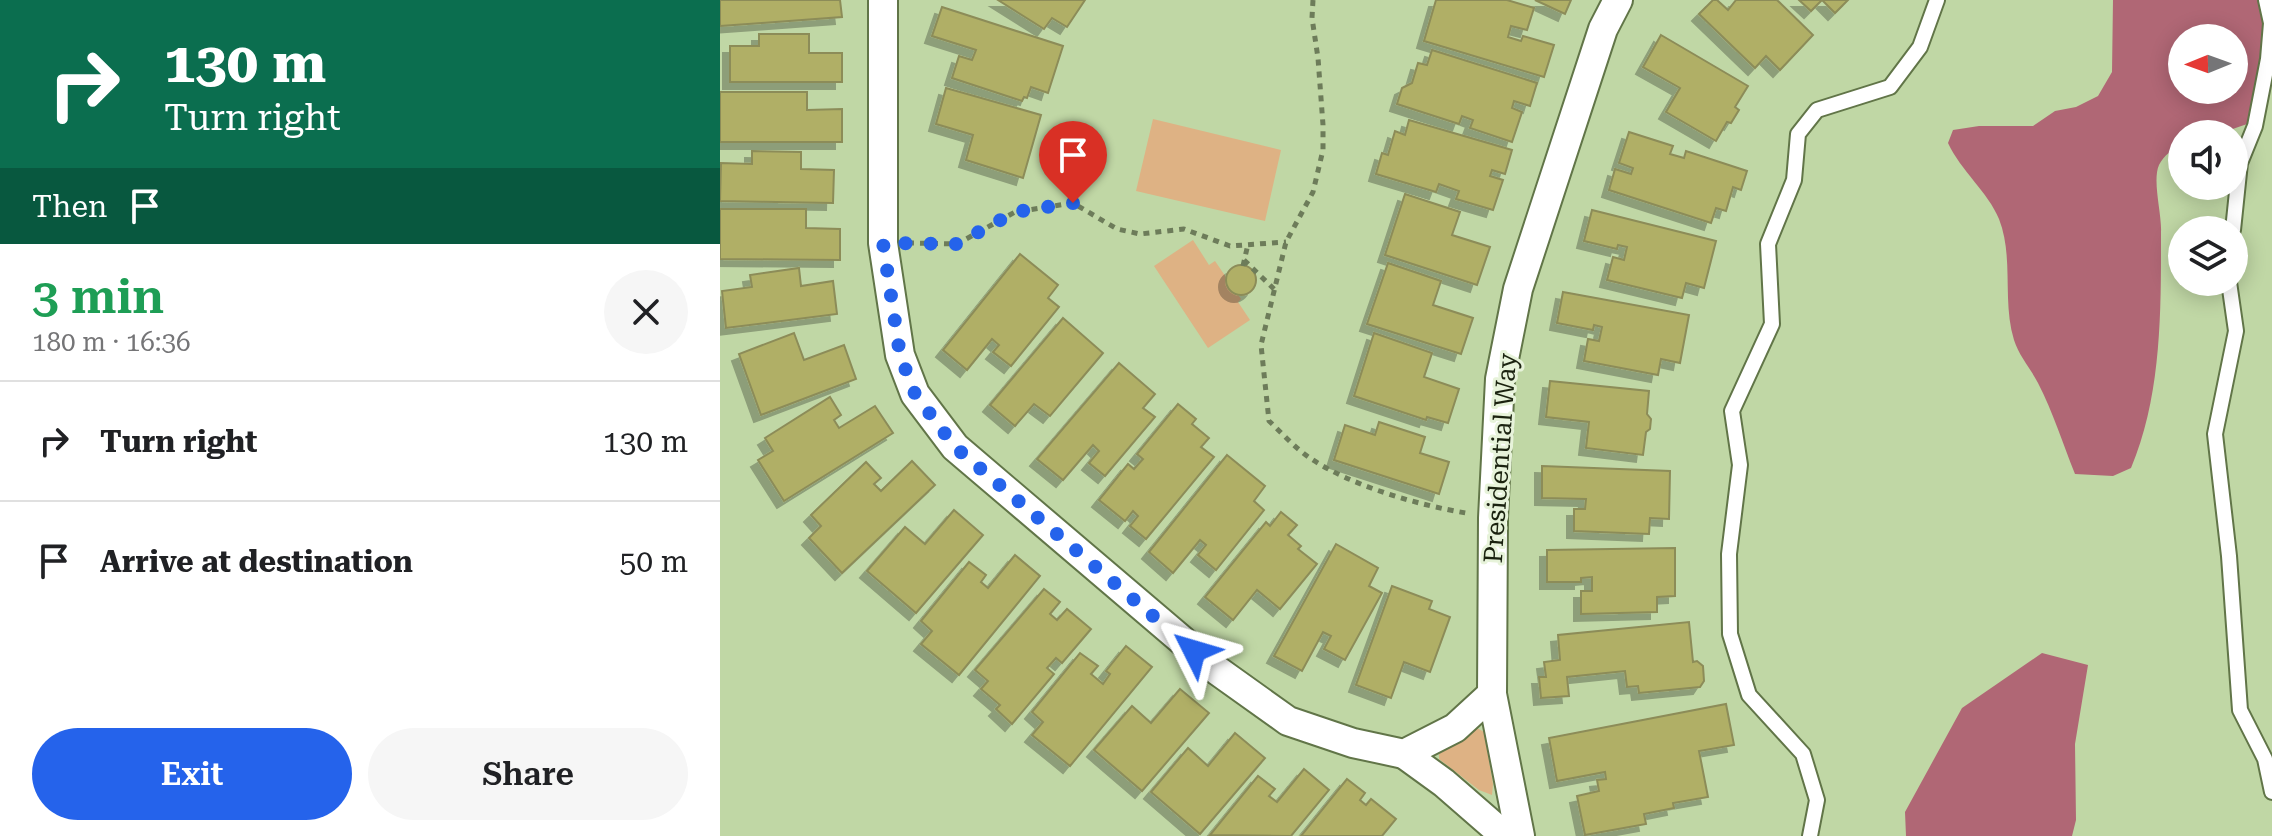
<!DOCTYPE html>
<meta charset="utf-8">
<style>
:root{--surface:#fff;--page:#f6f6f6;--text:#202124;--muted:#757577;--line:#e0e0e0;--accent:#2563eb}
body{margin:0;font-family:"Roboto Serif",serif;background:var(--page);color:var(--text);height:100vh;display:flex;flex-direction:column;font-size:30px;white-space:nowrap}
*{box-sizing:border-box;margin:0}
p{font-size:26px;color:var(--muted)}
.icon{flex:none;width:44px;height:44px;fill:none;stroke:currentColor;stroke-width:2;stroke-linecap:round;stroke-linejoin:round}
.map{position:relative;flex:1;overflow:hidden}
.panel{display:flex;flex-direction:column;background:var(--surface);width:720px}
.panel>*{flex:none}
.banner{background:#0b6e4f;color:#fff;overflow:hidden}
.needle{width:52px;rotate:269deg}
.buttons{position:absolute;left:1448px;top:24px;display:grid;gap:16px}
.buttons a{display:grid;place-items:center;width:80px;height:80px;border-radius:50%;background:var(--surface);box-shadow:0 4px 20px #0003;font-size:40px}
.pin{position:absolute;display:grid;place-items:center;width:68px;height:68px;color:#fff;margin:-82px -34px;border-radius:50% 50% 50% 0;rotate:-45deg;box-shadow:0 0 8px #0007}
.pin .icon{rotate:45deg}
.me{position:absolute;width:88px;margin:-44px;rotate:310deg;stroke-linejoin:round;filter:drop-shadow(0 0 6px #0008)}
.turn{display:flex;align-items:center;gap:28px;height:168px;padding:0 32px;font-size:36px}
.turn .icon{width:104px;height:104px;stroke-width:2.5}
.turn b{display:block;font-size:56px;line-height:68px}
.then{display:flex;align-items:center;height:76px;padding:0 32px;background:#0003;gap:16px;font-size:30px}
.round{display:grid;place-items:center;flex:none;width:84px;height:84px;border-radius:42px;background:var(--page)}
.headline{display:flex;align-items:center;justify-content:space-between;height:136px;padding:0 32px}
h1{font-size:48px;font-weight:600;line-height:60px;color:#1e9e55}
.cta{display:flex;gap:16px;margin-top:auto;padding:16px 32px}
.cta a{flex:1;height:92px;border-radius:48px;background:var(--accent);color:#fff;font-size:32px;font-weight:600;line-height:92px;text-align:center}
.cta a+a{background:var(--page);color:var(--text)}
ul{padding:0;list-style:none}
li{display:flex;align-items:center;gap:24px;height:120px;padding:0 32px;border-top:2px solid var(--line)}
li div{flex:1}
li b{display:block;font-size:30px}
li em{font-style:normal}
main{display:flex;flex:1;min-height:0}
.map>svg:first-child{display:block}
.green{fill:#deb284}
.water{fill:#b06775;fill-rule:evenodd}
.building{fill:#b0af66;stroke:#8c8c59;stroke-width:2;filter:url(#shadow)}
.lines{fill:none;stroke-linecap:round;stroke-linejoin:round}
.service-casing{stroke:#617548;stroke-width:18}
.minor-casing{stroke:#617548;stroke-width:32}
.path{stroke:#6d7c5a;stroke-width:5;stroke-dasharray:6 6;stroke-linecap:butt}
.service{stroke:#fff;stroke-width:14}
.minor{stroke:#fff;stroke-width:28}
.route{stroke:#2563eb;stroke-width:14;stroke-dasharray:0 25.2}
.labels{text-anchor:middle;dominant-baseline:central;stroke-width:6;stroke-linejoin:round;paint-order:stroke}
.street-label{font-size:26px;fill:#1a220f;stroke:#e7f3da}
</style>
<main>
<section class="panel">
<div class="banner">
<div class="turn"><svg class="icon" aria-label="right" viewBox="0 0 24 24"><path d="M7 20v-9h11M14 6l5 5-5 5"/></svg><div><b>130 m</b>Turn right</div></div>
<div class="then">Then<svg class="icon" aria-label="arrive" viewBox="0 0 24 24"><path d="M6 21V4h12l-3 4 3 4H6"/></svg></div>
</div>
<div class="headline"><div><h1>3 min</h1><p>180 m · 16:36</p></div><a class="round"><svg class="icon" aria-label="close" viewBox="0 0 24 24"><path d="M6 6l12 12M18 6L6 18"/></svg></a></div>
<ul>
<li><svg class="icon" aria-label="right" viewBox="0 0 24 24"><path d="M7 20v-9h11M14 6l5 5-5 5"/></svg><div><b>Turn right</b></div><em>130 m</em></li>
<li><svg class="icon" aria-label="arrive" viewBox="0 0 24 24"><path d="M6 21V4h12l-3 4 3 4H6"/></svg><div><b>Arrive at destination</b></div><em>50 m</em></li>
</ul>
<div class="cta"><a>Exit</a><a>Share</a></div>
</section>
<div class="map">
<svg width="1552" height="836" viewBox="0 0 1552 836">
<defs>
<filter id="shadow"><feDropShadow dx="-7" dy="7" stdDeviation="0" flood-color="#0004"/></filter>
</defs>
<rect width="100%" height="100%" fill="#c0d7a5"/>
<!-- green -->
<g class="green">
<polygon points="433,119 561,150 545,221 416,191"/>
<polygon points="473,240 489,265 495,261 521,299 518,302 530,320 488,348 434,266"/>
<polygon points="757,728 764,732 773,784 772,795 759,790 719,759 719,754"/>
</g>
<!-- water -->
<g class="water">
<path d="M1393,0H1540L1545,43L1533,122L1498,134H1462V145C1453,149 1444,155 1439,165C1432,181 1442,214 1441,232C1441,310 1442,395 1411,468L1393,476L1355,474C1343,444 1333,412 1318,383C1311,369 1299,356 1294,340C1282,301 1294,257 1279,219C1268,192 1241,171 1228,143L1233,130L1259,126H1313L1335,111L1356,107L1378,96L1392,72ZM1462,38H1514V90H1462Z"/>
<polygon points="1322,653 1368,665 1355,744 1356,820 1352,836 1186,836 1185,812 1242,708"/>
</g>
<!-- building -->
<g class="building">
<polygon points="0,0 120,0 122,17 0,26"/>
<polygon points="278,0 365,0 347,27 332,18 324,29"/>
<polygon points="716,0 787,0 814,8 807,30 791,26 788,37 801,41 803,36 834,45 824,77 704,41"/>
<polygon points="815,0 851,0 845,14"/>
<polygon points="993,0 997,0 1008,10 1016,0 1057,0 1093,35 1060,70 1046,56 1035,68 979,14"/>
<polygon points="1079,0 1102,0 1091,11"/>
<polygon points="1102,0 1128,0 1115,13"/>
<polygon points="222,7 343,46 328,93 311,87 307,98 304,97 302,101 232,78 239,56 252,60 256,50 212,36"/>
<polygon points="39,34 89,34 89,53 122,53 122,82 10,82 10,46 39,46"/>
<polygon points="941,35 1028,86 1015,107 1019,110 1011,123 1007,122 996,141 946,112 960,88 923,67"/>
<polygon points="712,50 817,83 810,106 794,101 792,108 802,112 792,142 750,128 753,120 742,116 739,124 677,104 682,88 692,83 698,63 707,65"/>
<polygon points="226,88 321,115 303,178 246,160 253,135 216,124"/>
<polygon points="0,92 87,92 87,110 122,109 122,142 0,142"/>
<polygon points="689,120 792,150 785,174 772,170 770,176 783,180 773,210 736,199 739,191 719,184 716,192 656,174 662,153 668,155 675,131 685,135"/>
<polygon points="909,132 953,146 950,154 964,158 966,151 1027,171 1021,190 1013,187 1006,211 996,208 991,223 889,190 895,169 911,174 913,168 899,163"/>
<polygon points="32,151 81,152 81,169 114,170 113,203 0,201 1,163 32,164"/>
<polygon points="685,194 740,212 732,235 770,247 757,285 665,255"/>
<polygon points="0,209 86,209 86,228 120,229 120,260 0,259"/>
<polygon points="872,210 996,241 984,288 966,283 962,298 887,280 893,257 904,260 907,247 898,245 897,249 864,241"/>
<polygon points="300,254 338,285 328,298 339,307 291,366 273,352 279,345 272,339 247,370 223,350"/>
<polygon points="668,263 721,281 713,305 753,318 741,354 647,324"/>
<circle cx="521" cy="280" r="15"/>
<polygon points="79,268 81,286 113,281 117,314 6,328 2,291 32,287 30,275"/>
<polygon points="843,292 969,315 960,363 941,359 938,375 864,361 868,339 879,341 882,327 874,325 873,330 837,323"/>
<polygon points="343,318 383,353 330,416 314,404 295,426 270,405"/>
<polygon points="74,333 84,360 124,345 136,379 41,415 19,354"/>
<polygon points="654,333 712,353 704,377 739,389 728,423 707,417 706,420 634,396"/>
<polygon points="399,363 435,394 423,408 435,417 385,476 369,463 379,451 373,445 343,480 317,459"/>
<polygon points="830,381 929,391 927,414 931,419 930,429 926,432 923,455 866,448 869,422 826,417"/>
<polygon points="110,397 121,415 114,420 119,428 155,406 173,433 64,501 38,460 53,451 45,438"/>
<polygon points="458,404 476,419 472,424 489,438 481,447 494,457 426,539 410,526 418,516 413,511 405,521 379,500 408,464 414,469 423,459 417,454"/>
<polygon points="659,422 705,437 700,453 729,462 719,494 614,460 625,425 655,435"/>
<polygon points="507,455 545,486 534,501 544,510 496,570 478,555 486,545 480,540 453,573 429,552"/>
<polygon points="192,461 215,485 122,573 89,538 101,526 91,515 146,462 161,478 154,484 161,491"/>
<polygon points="822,466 950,471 949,519 930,518 929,534 854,531 854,509 865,509 866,499 822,498"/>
<polygon points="234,510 263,535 196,613 147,571 185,527 205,544"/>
<polygon points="561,512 577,525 568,535 581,546 578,549 597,564 560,609 537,590 513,620 485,597 546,522 550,526"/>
<polygon points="616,544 658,568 649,586 662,593 625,660 604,649 611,636 603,632 582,671 554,656"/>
<polygon points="955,548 955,596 937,597 937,612 861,614 861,591 872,591 872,577 861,578 861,582 827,582 827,550"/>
<polygon points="295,555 320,576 239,675 201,644 212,631 201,621 249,562 266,575 261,582 268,588"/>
<polygon points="672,586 712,601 709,609 730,617 710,672 684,662 671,698 636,685"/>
<polygon points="324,589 340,602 330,614 337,620 347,609 371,629 342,663 336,658 327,668 334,674 292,724 276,709 280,705 261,689 268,681 255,670"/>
<polygon points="969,622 973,662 977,661 983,666 984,681 980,687 919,693 918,686 907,687 905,671 847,677 849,696 821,698 819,677 826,677 824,662 840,660 838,635"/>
<polygon points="406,646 432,667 350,766 312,735 323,722 312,712 360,653 378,666 371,674 383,684 390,674 386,671"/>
<polygon points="460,689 489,713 422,791 374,750 412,706 431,723"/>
<polygon points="1006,704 1014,745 979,751 988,797 953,803 954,808 924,814 926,824 865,835 857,796 879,791 877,780 886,779 885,772 837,781 829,738"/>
<polygon points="515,733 545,758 480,834 431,792 468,748 488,766"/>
<polygon points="584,769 609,790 571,836 490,835 538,776 555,789 549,796 557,802"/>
<polygon points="627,779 645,793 640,800 646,805 651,799 676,819 662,836 581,836"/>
</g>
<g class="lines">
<defs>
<g id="service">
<polyline points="1513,230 1520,163 1535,126 1548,59 1551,23 1546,0"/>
<polyline points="1509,282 1516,331 1495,434 1509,556 1520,710 1545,759 1552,792"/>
<polyline points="1090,836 1097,800 1083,754 1029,695 1010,634 1009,554 1020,465 1012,411 1052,324 1048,244 1074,180 1078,134 1097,110 1170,87 1200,47 1217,0"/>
</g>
<g id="minor">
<polyline points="163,0 163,243 180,355 195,394 235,447 498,671 568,721 633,743 684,754 735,728 772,694"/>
<polyline points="684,754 724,783 785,836"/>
<polyline points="800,836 772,694 773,518 780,379 798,289 883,29 898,0"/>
</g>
</defs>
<!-- service casing -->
<use href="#service" class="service-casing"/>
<!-- minor casing -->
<use href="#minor" class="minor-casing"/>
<!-- path -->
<g class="path">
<path d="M593,0L592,18L598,58L603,125V150L593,192L566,242L541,345L549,421C562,433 575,448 590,458C631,486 698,505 746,513"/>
<polyline points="188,243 237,244 295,212 353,203 397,229 420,234 464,229 510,246 566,242"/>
<polyline points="524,260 554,289"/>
<polyline points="523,266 528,244"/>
</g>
<!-- service -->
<use href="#service" class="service"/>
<!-- minor -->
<use href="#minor" class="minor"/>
</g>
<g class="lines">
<!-- route -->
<polyline class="route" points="353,203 295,212 237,244 163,243 180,355 195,394 235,447 474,651"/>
</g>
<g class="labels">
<!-- street labels -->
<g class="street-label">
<text transform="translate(780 458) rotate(-86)">Presidential Way</text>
</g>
</g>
</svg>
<div class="buttons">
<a><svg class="needle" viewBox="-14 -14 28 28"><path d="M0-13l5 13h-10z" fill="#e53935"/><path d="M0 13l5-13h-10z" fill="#757577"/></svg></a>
<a><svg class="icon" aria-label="sound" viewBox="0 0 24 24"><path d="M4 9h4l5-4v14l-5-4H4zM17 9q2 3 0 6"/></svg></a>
<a><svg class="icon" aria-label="layers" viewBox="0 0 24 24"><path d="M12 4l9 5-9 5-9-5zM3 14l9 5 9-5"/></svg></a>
</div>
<div class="pin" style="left:353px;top:203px;background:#d93025"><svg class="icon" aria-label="arrive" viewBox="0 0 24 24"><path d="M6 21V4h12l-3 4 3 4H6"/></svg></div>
<svg class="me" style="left:474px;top:651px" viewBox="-20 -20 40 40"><path d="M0-17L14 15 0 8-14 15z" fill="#2563eb" stroke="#fff" stroke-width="4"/></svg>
</div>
</main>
